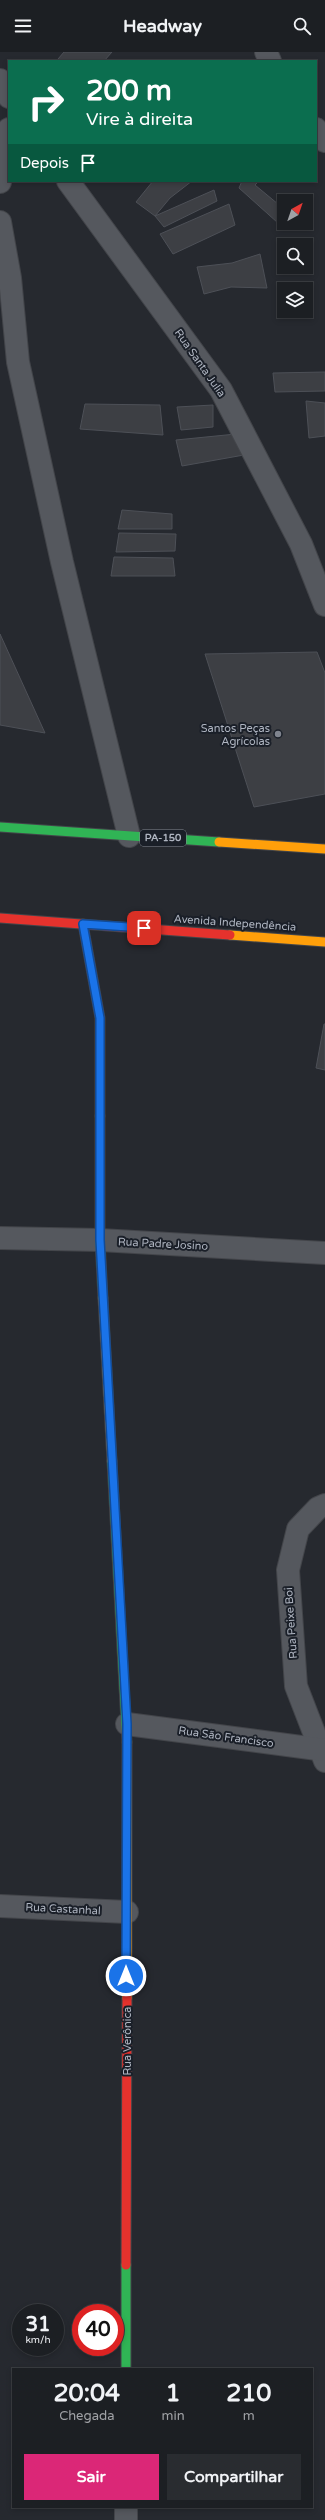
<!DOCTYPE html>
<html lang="pt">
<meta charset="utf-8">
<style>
:root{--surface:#1c1f23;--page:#292c30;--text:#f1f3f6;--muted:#a0a2a6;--line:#3a3d41;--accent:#db2777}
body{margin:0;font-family:"Varela Round",sans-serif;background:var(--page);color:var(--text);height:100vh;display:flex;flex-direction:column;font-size:15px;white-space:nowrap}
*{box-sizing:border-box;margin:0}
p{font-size:13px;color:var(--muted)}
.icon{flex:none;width:22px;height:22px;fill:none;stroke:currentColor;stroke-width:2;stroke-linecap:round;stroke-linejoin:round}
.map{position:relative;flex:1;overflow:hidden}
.side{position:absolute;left:12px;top:2316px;width:301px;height:140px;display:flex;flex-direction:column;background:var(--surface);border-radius:0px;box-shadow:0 2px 6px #0003,0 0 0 1px var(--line)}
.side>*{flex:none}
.hud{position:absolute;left:8px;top:8px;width:309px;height:122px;border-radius:0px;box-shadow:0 2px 6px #0003,0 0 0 1px var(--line);background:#0b6e4f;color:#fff;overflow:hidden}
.needle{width:26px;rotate:40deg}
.tools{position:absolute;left:277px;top:142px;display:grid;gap:8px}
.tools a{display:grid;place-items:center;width:36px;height:36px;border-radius:0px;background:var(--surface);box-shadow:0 2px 6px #0003,0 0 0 1px var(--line);font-size:20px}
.speed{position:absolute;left:12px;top:2252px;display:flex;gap:8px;font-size:20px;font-weight:700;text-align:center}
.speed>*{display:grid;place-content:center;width:52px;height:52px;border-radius:50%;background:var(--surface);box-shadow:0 2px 6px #0003,0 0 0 1px var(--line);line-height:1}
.speed small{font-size:10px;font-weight:400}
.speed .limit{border:6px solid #d22;background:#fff;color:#111}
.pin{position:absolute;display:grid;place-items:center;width:34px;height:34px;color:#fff;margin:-17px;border-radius:8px;box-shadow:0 2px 6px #0006}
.me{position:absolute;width:44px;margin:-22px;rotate:0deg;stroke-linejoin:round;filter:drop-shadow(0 0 3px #0008)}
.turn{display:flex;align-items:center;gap:14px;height:84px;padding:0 12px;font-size:18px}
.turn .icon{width:52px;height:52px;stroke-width:2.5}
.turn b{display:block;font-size:28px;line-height:34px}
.then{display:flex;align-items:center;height:38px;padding:0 12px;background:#0003;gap:8px;font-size:15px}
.eta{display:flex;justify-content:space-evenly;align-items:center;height:68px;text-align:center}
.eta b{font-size:24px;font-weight:800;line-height:28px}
.action{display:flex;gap:8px;margin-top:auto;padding:8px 12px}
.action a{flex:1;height:46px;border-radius:0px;background:var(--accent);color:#fff;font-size:16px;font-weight:800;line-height:46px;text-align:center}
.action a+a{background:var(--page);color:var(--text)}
header{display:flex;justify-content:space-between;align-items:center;height:52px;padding:0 12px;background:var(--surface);font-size:18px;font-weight:800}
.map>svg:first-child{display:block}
.building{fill:#3d3f44;stroke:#4d5057}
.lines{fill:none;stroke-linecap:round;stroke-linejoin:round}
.street-casing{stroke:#43454a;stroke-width:24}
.fast-casing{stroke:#43454a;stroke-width:11}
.slow-casing{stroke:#43454a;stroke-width:11}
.jam-casing{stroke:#43454a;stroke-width:11}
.street{stroke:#55585e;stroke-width:22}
.fast{stroke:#30b455;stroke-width:9}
.slow{stroke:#ff9f0a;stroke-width:9}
.jam{stroke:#e5322d;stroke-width:9}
.route-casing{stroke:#114b97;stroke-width:10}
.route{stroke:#1a73e8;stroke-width:7}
.poi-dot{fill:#7f848e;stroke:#1a1f28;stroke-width:1.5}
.labels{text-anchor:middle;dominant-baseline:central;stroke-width:4;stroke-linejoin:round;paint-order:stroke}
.shield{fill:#1a1f28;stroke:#828893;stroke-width:1}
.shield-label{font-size:10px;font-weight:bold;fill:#afb5c1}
.street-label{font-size:11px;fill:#afb5c1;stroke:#1a1f28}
.poi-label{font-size:11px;fill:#afb5c1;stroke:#1a1f28;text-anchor:end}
</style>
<header><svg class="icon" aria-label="menu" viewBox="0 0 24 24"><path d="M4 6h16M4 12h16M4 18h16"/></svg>Headway<svg class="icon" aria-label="search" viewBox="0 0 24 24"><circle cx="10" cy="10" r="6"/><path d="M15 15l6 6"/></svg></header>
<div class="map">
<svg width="325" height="2468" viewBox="0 0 325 2468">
<rect width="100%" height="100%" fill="#26292f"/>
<!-- building -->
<g class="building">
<polygon points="64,0 112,0 104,9 59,9 58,7"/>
<polygon points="153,129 192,129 170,146 155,164 136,150"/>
<polygon points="242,129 259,129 255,133 284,157 278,171 239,136"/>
<polygon points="214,138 217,149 164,175 155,164"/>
<polygon points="229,152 235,173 173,202 160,182"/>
<polygon points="260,202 267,236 231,235 204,242 197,215 232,211"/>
<polygon points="325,320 325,339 275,340 273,321"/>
<polygon points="306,349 325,351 325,384 309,386"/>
<polygon points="85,352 160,353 163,383 80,377"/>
<polygon points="213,353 213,375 181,378 177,355"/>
<polygon points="236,382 244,403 182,414 176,388"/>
<polygon points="122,458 172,462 172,477 118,477"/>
<polygon points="119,481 176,482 175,499 116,500"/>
<polygon points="114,505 173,506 175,524 111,524"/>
<polygon points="0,582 45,681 0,673"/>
<polygon points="317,600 325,621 325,742 254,755 205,602"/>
<polygon points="324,972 325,972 325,1018 316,1016"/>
</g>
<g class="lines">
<defs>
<g id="street">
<polyline points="266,0 270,9"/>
<polyline points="0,28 9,45"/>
<polyline points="316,77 325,89"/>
<polyline points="68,129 221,338 301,492 325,553"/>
<polyline points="0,130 9,77"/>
<polyline points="0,170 10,226 18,310 62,510 129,784"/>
<polyline points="0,1186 100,1188 325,1201"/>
<polyline points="325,1453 318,1456 298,1477 288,1518 296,1634 325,1709"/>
<polyline points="127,1672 325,1698"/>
<polyline points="0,1854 127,1860"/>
<polyline points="126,2468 126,2455"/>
</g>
<g id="fast">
<polyline points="0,775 219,790"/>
<polyline points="100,1064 100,1188 103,1246"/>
<polyline points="112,1409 127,1690"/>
<polyline points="126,2317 126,2213"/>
</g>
<g id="slow">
<polyline points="219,790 325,797"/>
<polyline points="230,883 325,890"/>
<polyline points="103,1246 112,1409"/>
<polyline points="127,1946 127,1690"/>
</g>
<g id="jam">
<polyline points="0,866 230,883"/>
<polyline points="83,872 100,966 100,1064"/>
<polyline points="126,2213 127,1946"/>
</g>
</defs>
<!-- street casing -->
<use href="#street" class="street-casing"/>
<!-- fast casing -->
<use href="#fast" class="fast-casing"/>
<!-- slow casing -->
<use href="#slow" class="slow-casing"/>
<!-- jam casing -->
<use href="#jam" class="jam-casing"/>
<!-- street -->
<use href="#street" class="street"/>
<!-- fast -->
<use href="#fast" class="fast"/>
<!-- slow -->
<use href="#slow" class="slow"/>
<!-- jam -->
<use href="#jam" class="jam"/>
</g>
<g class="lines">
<defs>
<polyline id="route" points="126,1924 127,1672 100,1188 100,966 83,872 144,876"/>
</defs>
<!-- route casing -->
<use href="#route" class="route-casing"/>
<!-- route -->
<use href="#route" class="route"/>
</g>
<!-- markers -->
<circle class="poi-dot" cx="278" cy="682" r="4"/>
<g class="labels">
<!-- shield labels -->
<rect class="shield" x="140" y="778" width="46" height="16" rx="3"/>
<g class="shield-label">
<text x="163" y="786">PA-150</text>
</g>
<!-- street labels -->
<g class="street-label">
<text transform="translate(200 311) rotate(55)">Rua Santa Julia</text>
<text transform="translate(235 871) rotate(4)">Avenida Independência</text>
<text transform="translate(163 1192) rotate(3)">Rua Padre Josino</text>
<text transform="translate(291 1571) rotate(-94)">Rua Peixe Boi</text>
<text transform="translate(226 1685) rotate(8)">Rua São Francisco</text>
<text transform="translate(63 1857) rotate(3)">Rua Castanhal</text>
<text transform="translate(127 1989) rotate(-90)">Rua Verônica</text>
</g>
<!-- poi labels -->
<g class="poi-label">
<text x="270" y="676">Santos Peças<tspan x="270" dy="13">Agrícolas</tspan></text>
</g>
</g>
</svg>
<div class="tools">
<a><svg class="needle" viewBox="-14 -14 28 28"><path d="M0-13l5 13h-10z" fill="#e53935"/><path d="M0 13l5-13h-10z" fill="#a0a2a6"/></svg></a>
<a><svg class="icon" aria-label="search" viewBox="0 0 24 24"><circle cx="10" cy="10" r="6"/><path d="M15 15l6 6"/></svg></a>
<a><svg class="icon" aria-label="layers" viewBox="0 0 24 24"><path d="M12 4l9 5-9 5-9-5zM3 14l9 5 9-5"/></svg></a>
</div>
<div class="speed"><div>31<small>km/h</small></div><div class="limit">40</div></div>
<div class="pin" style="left:144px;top:876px;background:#d93025"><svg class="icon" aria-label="arrive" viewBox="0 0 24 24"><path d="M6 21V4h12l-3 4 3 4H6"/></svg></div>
<svg class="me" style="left:126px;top:1924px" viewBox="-20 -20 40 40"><circle r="17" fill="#1a73e8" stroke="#fff" stroke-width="3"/><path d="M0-11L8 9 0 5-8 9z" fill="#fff"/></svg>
<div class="hud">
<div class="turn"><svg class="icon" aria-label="right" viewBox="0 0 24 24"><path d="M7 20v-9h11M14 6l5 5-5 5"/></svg><div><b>200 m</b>Vire à direita</div></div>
<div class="then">Depois<svg class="icon" aria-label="arrive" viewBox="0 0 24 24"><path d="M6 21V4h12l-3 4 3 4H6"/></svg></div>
</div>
<section class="side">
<div class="eta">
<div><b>20:04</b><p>Chegada</p></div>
<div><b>1</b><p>min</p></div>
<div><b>210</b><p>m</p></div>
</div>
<div class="action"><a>Sair</a><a>Compartilhar</a></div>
</section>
</div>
